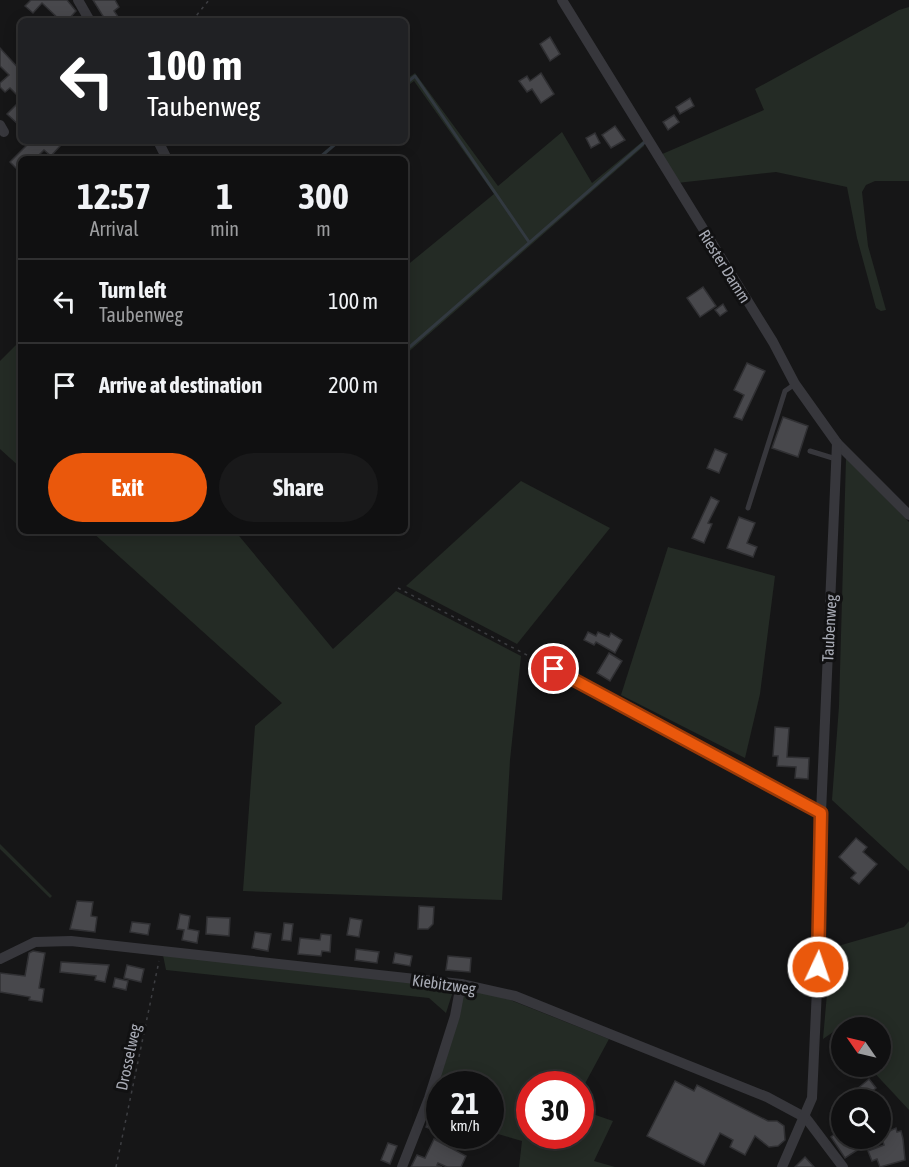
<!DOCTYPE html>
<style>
:root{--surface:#101011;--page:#19191a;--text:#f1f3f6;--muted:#9c9d9f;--line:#303031;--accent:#ea580c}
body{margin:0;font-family:"Asap Condensed",sans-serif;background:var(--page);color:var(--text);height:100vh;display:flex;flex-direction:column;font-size:22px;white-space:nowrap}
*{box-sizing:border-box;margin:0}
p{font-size:20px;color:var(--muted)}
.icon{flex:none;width:33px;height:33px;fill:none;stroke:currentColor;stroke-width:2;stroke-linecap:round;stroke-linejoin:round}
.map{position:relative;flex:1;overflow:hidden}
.details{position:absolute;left:18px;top:156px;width:390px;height:378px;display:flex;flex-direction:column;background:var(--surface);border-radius:9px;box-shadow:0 3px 15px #0003,0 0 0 2px var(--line)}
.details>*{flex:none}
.hud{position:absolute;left:18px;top:18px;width:390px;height:126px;border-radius:9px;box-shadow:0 3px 15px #0003,0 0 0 2px var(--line);background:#202124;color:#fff;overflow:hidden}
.needle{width:39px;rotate:304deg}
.buttons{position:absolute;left:831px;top:1017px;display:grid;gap:12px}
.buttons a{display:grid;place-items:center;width:60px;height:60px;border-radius:50%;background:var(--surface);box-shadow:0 3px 15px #0003,0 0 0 2px var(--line);font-size:30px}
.speed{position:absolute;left:426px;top:1071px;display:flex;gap:12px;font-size:30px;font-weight:700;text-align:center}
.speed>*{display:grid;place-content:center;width:78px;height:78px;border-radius:50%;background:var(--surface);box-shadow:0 3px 15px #0003,0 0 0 2px var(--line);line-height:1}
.speed small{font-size:15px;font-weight:400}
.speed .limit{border:9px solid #d22;background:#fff;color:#111}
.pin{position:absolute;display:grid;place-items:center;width:51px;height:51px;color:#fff;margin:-26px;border:3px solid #fff;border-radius:50%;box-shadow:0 2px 6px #0007}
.me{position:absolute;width:66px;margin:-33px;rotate:3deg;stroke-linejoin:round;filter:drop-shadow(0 0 4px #0008)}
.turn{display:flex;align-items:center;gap:21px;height:126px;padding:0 30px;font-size:27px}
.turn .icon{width:78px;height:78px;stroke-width:2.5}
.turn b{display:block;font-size:42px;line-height:51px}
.eta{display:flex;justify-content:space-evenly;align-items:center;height:102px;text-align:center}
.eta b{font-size:36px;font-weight:700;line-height:42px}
.action{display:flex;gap:12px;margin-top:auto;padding:12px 30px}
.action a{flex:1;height:69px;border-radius:36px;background:var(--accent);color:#fff;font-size:24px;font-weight:700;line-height:69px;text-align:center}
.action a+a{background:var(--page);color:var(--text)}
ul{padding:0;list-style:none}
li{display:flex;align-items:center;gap:18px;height:84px;padding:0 30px;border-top:2px solid var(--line)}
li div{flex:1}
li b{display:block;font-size:22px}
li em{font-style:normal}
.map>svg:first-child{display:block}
.green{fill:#242b25}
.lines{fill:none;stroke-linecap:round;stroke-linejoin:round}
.stream{stroke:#323940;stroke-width:3}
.building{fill:#48484c;stroke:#303033;stroke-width:1.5}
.path{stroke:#3d3e42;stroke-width:1.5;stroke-dasharray:3 4.5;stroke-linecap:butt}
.lane{stroke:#37373c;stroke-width:5}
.street{stroke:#37373c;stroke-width:10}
.route-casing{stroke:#983908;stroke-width:15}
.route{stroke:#ea580c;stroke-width:10}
.labels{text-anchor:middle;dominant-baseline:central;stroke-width:6;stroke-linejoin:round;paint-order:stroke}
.street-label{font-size:16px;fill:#a9acb6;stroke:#111112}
</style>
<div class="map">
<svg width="909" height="1167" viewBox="0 0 909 1167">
<rect width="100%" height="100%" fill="#161617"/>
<!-- green -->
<g class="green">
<polygon points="909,7 909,181 875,181 866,185 862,192 868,246 886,310 881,311 876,308 857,238 847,187 776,172 677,183 660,155 764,110 755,89 899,10"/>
<polygon points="415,73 498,186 562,132 592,183 643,141 644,146 405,355 405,267 494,194 414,81 405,88 405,80"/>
<polygon points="21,340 21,468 0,449 0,361"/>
<polygon points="846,458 909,522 909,871 832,800 839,706"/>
<polygon points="521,481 610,528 517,644 406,586"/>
<polygon points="91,531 235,531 333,649 396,591 521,656 510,760 502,900 243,891 255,726 282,703"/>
<polygon points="668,547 775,576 760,694 745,758 621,695"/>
<polygon points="0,844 52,896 50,898 0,849"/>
<polygon points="909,921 909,1110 869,1067 880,1066 880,1028 842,1028 841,1036 836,1030 823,1039 831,948 904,927"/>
<polygon points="163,955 455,985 446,1013 429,998 166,970"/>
<polygon points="464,987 508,999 609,1039 581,1091 580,1084 530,1084 530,1136 580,1136 581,1110 613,1121 594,1161 615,1167 519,1167 522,1141 491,1132 490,1084 440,1084 439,1118 425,1114"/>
</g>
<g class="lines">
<!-- stream -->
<g class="stream">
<polyline points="405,84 415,76 529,242"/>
<polyline points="319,158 339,141"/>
<polyline points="405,351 646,141"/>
</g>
</g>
<!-- building -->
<g class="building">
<polygon points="31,0 67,0 76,11 67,21 61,21 42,3 33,13 25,6"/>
<polygon points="93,0 115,0 119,7 114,11 121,21 106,21"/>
<polygon points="550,37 560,54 550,61 540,44"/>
<polygon points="0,48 21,71 21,99 10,88 5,92 0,87 0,83 9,75 0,66"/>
<polygon points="541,73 554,94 541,103 532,89 527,92 519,81 527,76 530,81"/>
<polygon points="690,98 694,106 680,114 676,107"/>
<polygon points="21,100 21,127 7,114"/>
<polygon points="674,115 679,122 668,130 663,122"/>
<polygon points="615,126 625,140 611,148 602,135"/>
<polygon points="595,133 600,143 591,148 586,138"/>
<polygon points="31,141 55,141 60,146 51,156 44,150 35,159 21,159 21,173 10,162"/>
<polygon points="703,287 716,306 700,317 687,298"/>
<polygon points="723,304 727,311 720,316 715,310"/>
<polygon points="747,363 765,371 742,420 734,417 744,395 734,390"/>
<polygon points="783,417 808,426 798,457 772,448"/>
<polygon points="715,449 727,454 719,473 707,468"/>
<polygon points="711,497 719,501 708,523 712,524 704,543 692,538"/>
<polygon points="739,517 755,523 747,543 757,547 753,557 727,548"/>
<polygon points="588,632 596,636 598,632 609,637 611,633 622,640 615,653 596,642 594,645 584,640"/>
<polygon points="609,653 622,661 610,681 597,673"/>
<polygon points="775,727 789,728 787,757 809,758 808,779 795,778 796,767 777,766 778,756 773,756"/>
<polygon points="856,838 867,847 863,852 877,864 859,884 851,878 856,873 839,857"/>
<polygon points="77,901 93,902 91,916 97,917 95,932 70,929"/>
<polygon points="419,906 434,907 433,924 428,929 418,929"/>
<polygon points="180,914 190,916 188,929 199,931 197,943 182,940 184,930 177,929"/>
<polygon points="207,917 230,918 229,936 206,934"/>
<polygon points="350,918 362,920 359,937 347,935"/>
<polygon points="132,922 150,924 148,935 130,932"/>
<polygon points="284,923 293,924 291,941 282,940"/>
<polygon points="255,932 271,934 268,951 252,948"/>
<polygon points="321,934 331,935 330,952 322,951 321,956 298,954 300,938 320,940"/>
<polygon points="356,949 379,952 377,963 355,960"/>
<polygon points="33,951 45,953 39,988 44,989 42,1002 29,1000 30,997 0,992 0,973 25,976 29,953"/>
<polygon points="395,953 412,956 410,966 393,963"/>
<polygon points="448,956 471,958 470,972 446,970"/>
<polygon points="61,962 109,965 105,982 95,980 96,976 60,972"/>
<polygon points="127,965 144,969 141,982 124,978"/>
<polygon points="115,978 128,981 126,990 113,987"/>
<polygon points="869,1079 876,1088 862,1100 844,1100"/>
<polygon points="675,1081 694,1091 697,1085 768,1121 777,1121 784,1126 785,1140 778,1146 769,1147 755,1136 745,1155 730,1147 733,1140 720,1133 704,1165 647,1136"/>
<polygon points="429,1119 440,1123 440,1132 426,1127"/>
<polygon points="842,1128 842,1138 851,1138 859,1149 845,1158 831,1137"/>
<polygon points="896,1128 897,1132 901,1131 903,1139 905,1160 880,1167 877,1159 872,1161 868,1151 884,1145 881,1135"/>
<polygon points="434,1139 466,1156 461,1167 447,1167 438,1163 437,1165 442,1167 411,1167 417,1155 425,1158"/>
<polygon points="388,1143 397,1146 390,1164 381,1160"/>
<polygon points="805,1157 814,1167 795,1167"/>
</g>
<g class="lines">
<!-- path -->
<g class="path">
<polyline points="192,21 209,0"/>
<polyline points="398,588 548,666"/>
<polyline points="116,1167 159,961"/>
</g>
<!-- lane -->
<g class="lane">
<polyline points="810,451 836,459"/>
<polyline points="748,508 785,391 795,384"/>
<polyline points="554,669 821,813"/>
</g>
<!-- street -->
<g class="street">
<polyline points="78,0 90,21"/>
<polyline points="562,0 773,342 795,384 837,443 909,515"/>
<polyline points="0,125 4,132"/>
<polyline points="158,141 167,159"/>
<polyline points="0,959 35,942 71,941 461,984 515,996 767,1097 806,1118 843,1167"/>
<polyline points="402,1167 429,1098 455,1016 461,984"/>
<polyline points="782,1167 812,1098 820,923 821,813 837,443"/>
</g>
</g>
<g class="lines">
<defs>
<polyline id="route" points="554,669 821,813 818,967"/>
</defs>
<!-- route casing -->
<use href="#route" class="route-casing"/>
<!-- route -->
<use href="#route" class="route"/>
</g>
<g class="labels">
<!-- street labels -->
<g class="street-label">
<text transform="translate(725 266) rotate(58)">Riester Damm</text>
<text transform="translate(829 628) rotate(-87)">Taubenweg</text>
<text transform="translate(444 984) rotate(8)">Kiebitzweg</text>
<text transform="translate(128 1057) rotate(-78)">Drosselweg</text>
</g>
</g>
</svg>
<div class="buttons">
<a><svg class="needle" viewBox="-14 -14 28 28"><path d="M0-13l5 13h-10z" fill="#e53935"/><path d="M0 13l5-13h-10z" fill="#9c9d9f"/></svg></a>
<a><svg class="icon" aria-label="search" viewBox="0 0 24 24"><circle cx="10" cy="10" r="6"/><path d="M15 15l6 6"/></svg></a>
</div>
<div class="speed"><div>21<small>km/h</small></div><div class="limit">30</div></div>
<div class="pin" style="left:554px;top:669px;background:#d93025"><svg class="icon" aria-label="arrive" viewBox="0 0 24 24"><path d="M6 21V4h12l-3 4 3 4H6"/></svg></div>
<svg class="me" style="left:818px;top:967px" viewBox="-20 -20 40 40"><circle r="17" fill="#ea580c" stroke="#fff" stroke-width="3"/><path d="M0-11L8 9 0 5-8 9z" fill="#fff"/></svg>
<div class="hud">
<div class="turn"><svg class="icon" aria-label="left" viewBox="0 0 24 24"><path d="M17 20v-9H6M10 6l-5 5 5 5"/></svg><div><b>100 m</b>Taubenweg</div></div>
</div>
<section class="details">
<div class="eta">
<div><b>12:57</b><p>Arrival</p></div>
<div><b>1</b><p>min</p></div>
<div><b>300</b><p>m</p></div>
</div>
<ul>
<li><svg class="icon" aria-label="left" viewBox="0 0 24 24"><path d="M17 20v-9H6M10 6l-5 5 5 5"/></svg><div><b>Turn left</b><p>Taubenweg</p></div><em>100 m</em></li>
<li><svg class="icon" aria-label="arrive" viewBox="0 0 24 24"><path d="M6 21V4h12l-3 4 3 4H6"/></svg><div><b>Arrive at destination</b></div><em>200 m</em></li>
</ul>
<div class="action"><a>Exit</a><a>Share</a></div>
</section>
</div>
